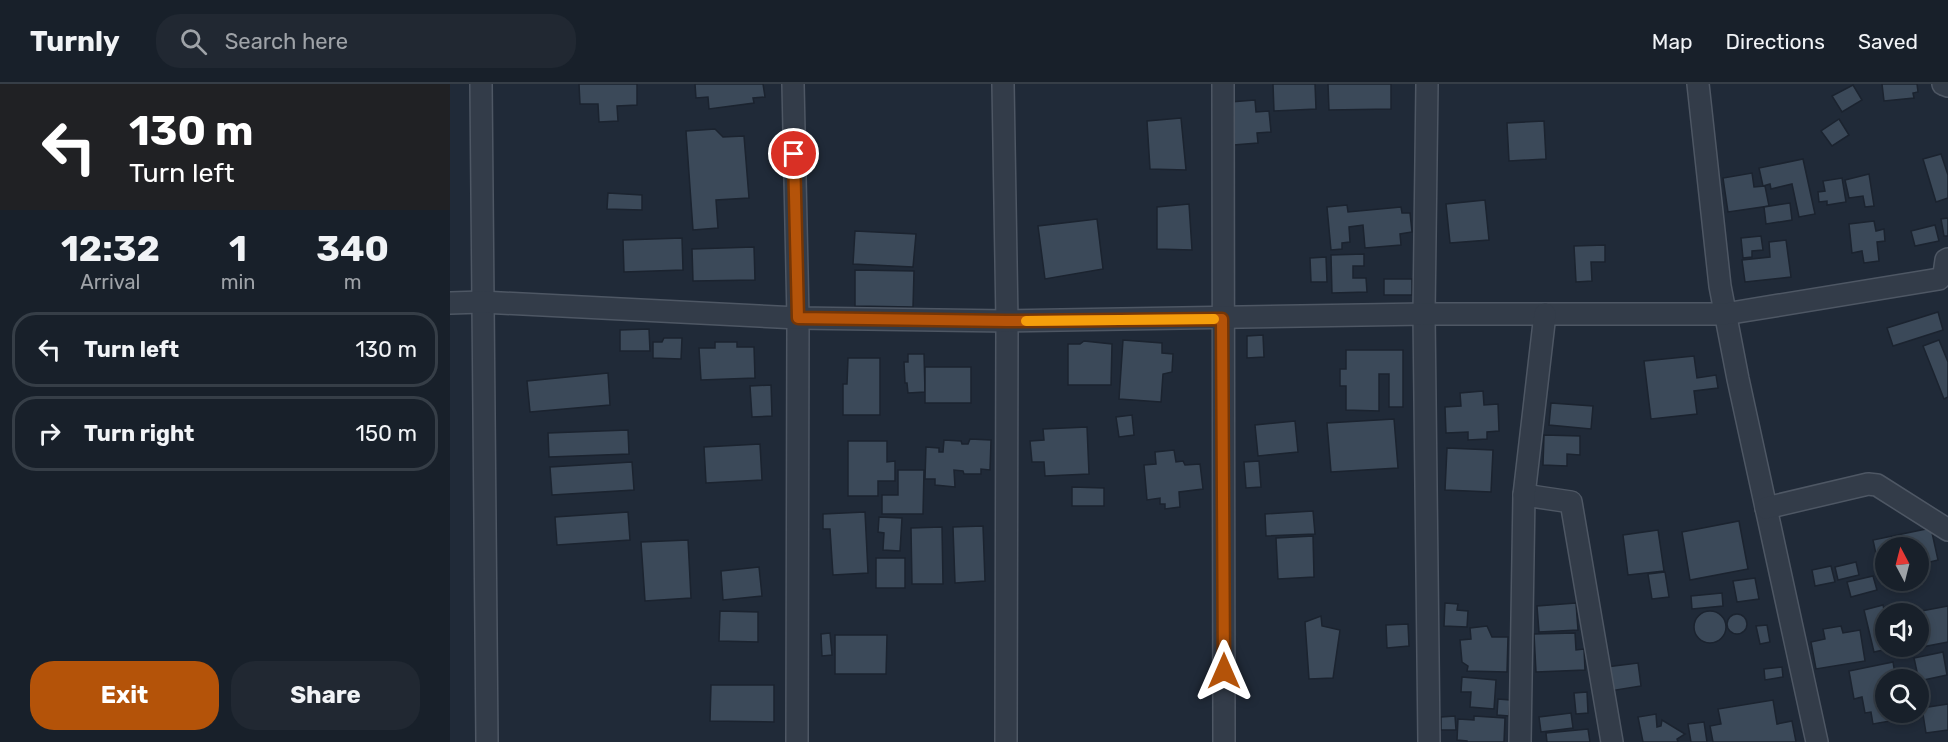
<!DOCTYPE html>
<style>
:root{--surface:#18202a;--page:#212832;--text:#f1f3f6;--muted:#9fa3a8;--line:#363e47;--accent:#b45309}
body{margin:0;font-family:Rubik,sans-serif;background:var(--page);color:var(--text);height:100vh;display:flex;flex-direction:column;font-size:22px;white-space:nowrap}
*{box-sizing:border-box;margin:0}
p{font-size:20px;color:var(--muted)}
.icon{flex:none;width:33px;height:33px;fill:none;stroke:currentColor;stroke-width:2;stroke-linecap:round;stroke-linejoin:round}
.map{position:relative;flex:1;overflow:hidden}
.panel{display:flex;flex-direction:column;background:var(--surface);width:450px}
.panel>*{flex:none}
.hud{background:#202124;color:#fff;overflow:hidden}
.needle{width:39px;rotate:353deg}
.fabs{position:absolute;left:1425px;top:453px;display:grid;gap:12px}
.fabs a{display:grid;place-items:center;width:54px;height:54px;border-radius:50%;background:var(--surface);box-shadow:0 3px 9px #0003,0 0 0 2px var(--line);font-size:30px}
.pin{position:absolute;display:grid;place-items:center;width:51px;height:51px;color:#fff;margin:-26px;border:3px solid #fff;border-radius:50%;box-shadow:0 2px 6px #0007}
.me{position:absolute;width:66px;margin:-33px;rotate:0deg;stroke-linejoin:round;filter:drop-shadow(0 0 4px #0008)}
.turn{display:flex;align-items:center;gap:21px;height:126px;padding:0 30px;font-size:27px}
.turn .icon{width:78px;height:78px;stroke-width:2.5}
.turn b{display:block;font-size:42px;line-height:51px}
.eta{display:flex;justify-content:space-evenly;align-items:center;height:102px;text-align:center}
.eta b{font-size:36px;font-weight:700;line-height:42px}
.primary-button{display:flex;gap:12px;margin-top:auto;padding:12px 30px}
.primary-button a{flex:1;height:69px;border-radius:24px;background:var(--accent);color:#fff;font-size:24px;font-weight:700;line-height:69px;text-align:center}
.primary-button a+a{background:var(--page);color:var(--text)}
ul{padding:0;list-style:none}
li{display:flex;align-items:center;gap:18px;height:75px;margin:0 12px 9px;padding:0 18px;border:3px solid var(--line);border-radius:24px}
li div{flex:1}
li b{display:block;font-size:22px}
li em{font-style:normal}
header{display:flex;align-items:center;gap:36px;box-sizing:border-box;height:84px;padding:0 30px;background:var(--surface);border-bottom:2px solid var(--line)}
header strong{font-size:28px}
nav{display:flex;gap:33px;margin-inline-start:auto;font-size:21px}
.search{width:420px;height:54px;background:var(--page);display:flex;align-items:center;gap:15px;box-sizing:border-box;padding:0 21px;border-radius:24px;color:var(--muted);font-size:22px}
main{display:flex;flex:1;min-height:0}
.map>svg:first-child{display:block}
.building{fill:#3b4959;stroke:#1b232f;stroke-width:1.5}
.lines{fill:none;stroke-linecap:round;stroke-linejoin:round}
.minor-casing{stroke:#4e5764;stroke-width:24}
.minor{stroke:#333c49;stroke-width:21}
.route-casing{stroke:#753606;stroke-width:15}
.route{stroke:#b45309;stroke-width:10}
.slow{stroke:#f59e0b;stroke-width:10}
</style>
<header>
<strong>Turnly</strong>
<div class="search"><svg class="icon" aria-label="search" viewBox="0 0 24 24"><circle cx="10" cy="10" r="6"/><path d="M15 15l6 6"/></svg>Search here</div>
<nav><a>Map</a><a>Directions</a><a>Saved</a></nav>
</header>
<main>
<section class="panel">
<div class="hud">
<div class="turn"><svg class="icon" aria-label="left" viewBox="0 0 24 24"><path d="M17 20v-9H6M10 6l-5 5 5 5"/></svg><div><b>130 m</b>Turn left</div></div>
</div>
<div class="eta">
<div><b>12:32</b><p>Arrival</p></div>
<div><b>1</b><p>min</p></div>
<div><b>340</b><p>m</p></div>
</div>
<ul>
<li><svg class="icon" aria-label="left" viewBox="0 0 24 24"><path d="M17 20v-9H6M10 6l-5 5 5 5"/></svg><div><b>Turn left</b></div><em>130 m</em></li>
<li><svg class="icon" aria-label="right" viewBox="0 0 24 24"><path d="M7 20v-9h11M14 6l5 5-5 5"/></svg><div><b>Turn right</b></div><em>150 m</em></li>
</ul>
<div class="primary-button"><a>Exit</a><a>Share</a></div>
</section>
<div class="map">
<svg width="1498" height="658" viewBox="0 0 1498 658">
<rect width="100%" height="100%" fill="#202a38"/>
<!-- building -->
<g class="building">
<polygon points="129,0 187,0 187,21 167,22 168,37 149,38 148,20 130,20"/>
<polygon points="245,0 313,0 315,13 303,14 304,19 259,25 258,13 246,14"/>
<polygon points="823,0 865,0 866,25 824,27"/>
<polygon points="878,0 941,0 941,25 879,26"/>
<polygon points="1432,0 1467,0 1468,8 1463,9 1464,14 1434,17"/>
<polygon points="1403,1 1412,16 1392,28 1382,12"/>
<polygon points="805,16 806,28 819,27 821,48 807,49 808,59 783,61 780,18"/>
<polygon points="731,34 736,86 700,85 697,37"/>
<polygon points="1389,35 1399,51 1382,62 1371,47"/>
<polygon points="1094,37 1096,75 1059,77 1057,39"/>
<polygon points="265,45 273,53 294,52 299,114 266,116 268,144 243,146 236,47"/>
<polygon points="1491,70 1498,91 1498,114 1486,118 1473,75"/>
<polygon points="1353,75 1365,130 1349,133 1342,100 1321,105 1320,100 1313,102 1309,84"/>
<polygon points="1302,89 1304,103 1315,102 1319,122 1278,128 1273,94"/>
<polygon points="1419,90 1424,122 1415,123 1413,112 1399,114 1395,96"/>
<polygon points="1392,94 1396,118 1377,121 1377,117 1369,118 1368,108 1375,107 1373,97"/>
<polygon points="158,109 192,111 192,126 157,125"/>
<polygon points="1035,116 1039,156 1000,159 996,120"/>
<polygon points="1340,119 1342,136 1316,140 1314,123"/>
<polygon points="739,120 742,166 707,165 707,123"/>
<polygon points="897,121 898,128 951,123 952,129 960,129 962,148 950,150 951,161 915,164 913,141 899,143 900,158 892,159 892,165 881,166 877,123"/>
<polygon points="1498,134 1498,152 1494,152 1491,135"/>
<polygon points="647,135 653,185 595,195 588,142"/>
<polygon points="1424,137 1426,147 1434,145 1435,157 1427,158 1429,177 1414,179 1412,167 1402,169 1399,140"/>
<polygon points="1485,141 1489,157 1465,162 1461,147"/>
<polygon points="405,147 466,150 463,183 403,180"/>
<polygon points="1311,152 1313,166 1302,167 1302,173 1293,174 1291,154"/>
<polygon points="232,154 233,186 174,188 173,156"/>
<polygon points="1336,156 1341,193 1295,198 1292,176 1320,173 1319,158"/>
<polygon points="1155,161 1155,178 1141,178 1142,197 1126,198 1124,162"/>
<polygon points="304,163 305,196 243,197 242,165"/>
<polygon points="914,170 914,182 903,182 903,194 916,194 917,208 882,209 881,171"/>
<polygon points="876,173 877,198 861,198 860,174"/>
<polygon points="405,186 464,187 463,223 405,222"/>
<rect x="934" y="195" width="28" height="16"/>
<polygon points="1488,228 1493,246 1443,262 1437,244"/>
<polygon points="199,245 200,267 170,267 170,246"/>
<polygon points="813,251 814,273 797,274 797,252"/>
<polygon points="214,254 232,254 231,275 203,274 203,258 212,258"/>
<polygon points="673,256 712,259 712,269 723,270 722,288 713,290 711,318 669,315"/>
<polygon points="1489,256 1498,278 1498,313 1494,315 1473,262"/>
<polygon points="634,257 662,260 661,301 618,301 618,260 630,260"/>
<polygon points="265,258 287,258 287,263 304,263 305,294 251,296 249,264 265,264"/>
<polygon points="896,266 953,266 953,323 939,323 939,290 929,290 929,327 896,326 896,302 890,302 890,285 896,285"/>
<polygon points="458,270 474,270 475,308 458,309 457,299 455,299 454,278 458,278"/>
<polygon points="1244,272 1247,294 1266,291 1268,304 1244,307 1247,330 1201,335 1194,277"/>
<polygon points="398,274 430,274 430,331 393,331 393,300 397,300"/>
<rect x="475" y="283" width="46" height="36"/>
<polygon points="158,289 160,321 80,328 77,297"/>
<polygon points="321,301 322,332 302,333 300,302"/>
<polygon points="1033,307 1034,321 1048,320 1049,347 1037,348 1037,355 1018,356 1018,348 996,349 995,323 1011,322 1010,309"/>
<polygon points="1101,319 1143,322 1141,345 1099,341"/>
<polygon points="682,331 684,351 669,353 666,333"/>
<polygon points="944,335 948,384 881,388 877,339"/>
<polygon points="845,337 848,368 808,372 805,341"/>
<polygon points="637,343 639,390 595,392 594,378 582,378 580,357 594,356 593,345"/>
<polygon points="178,346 179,370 99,373 98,349"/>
<polygon points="1094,351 1130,352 1130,371 1117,370 1117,382 1093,381"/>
<polygon points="520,355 541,356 540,386 531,385 531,390 514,390 513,387 504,386 505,403 485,401 485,395 475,395 476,363 489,364 489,368 493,368 494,356 511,357 512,360 518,360"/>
<polygon points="398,357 437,357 437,378 445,377 445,397 428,397 428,412 398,412"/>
<polygon points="310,360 312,396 256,399 254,363"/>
<polygon points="997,364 1043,366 1041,408 995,406"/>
<polygon points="724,366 726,378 733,377 735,381 750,380 753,405 729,408 730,423 715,425 715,420 710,420 710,414 697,416 694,381 706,380 705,368"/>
<polygon points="809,377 811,403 796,404 794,378"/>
<polygon points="182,378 184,406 102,411 100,383"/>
<polygon points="448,386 474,386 473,430 432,430 432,411 448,411"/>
<polygon points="622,403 654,404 654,422 622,422"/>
<polygon points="863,427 865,450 816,452 815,430"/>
<polygon points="178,428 180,456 107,461 105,433"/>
<polygon points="415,428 418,489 383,491 380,445 373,445 373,430"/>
<polygon points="429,433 452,434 450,467 433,466 434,449 428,448"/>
<polygon points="1289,437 1298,485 1240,496 1232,448"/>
<polygon points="533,442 535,497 505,499 503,443"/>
<polygon points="492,443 493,500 462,500 461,444"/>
<polygon points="1481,444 1488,476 1468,481 1468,464 1436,464 1436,488 1430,489 1423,456"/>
<polygon points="1208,446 1214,487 1178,491 1173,451"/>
<polygon points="863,452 864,493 828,495 826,454"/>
<polygon points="238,456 241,514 195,517 191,458"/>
<rect x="426" y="474" width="29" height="30"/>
<polygon points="1406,478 1409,491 1388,496 1385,483"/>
<polygon points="1381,482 1385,498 1365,502 1362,486"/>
<polygon points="309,483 312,512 273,516 271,487"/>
<polygon points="1215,488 1219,513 1202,515 1198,490"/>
<polygon points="1423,492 1427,506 1401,513 1397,498"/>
<polygon points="1305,494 1309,515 1287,518 1283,497"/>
<polygon points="1272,509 1273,522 1242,525 1241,512"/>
<polygon points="995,519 1008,520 1007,526 1018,527 1017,543 994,542"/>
<polygon points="1126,519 1128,546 1089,548 1087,522"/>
<polygon points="1433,521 1436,534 1436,562 1442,562 1442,564 1424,568 1414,526"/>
<polygon points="1498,522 1498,558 1472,563 1468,530 1466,528"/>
<polygon points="270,527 308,528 308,558 269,557"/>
<circle cx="1260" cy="543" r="16"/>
<circle cx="1287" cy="540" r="10"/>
<polygon points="871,532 872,542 890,546 883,594 859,595 855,538"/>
<polygon points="958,540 959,562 937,564 936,541"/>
<polygon points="1317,541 1320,558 1310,560 1306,542"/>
<polygon points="1037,542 1042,553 1058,553 1057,588 1017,587 1018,582 1012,578 1010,556 1021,555 1020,544"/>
<polygon points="1391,542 1393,549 1410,546 1415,577 1366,585 1361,558 1375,555 1373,545"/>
<polygon points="380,549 382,571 372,572 371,550"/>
<polygon points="1125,549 1126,566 1134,565 1135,586 1086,588 1084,550"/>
<polygon points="385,551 437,551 436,590 385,590"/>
<polygon points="1493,568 1497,591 1469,597 1464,574"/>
<polygon points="1443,578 1446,596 1436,596 1436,628 1444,628 1446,636 1423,640 1421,628 1415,629 1412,613 1404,615 1399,587"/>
<polygon points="1188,579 1191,602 1160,607 1156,583"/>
<polygon points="1332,583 1333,593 1315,596 1314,585"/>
<polygon points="1012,593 1046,596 1044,625 1020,623 1021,608 1011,608"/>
<polygon points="261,601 324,601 324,638 260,637"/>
<polygon points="1137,608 1138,629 1126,630 1124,609"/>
<polygon points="1048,615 1060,616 1059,632 1047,631"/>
<polygon points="1323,616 1327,640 1342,637 1346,658 1263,658 1260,642 1271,640 1268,625"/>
<polygon points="1498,620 1498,646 1476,649 1472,624"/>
<polygon points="1121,629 1123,644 1091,648 1089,633"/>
<polygon points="1206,630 1207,643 1211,642 1212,636 1235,650 1227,655 1228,658 1193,658 1188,633"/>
<polygon points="1005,632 1006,646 991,646 991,633"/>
<polygon points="1024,632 1055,634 1054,658 1017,658 1017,657 1007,656 1008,635 1024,636"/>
<polygon points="1254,638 1257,658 1241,658 1238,640"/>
<polygon points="1138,645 1140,658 1097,658 1096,649"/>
</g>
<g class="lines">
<defs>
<g id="minor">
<polyline points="31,0 37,658"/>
<polyline points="343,0 348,234 347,658"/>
<polyline points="553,0 557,237 556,658"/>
<polyline points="773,0 774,658"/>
<polyline points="977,0 974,230 979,658"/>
<polyline points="1248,0 1270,202 1288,295 1367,658"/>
<polyline points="1493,0 1498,2"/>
<polyline points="0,219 32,218 348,234 557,237 974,230 1275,230 1489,195 1494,190 1496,176 1498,175"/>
<polyline points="1074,411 1121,418 1162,658"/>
<polyline points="1316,424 1418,400 1427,401 1498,446"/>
<polyline points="1070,658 1074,411 1095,230"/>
</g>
</defs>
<!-- minor casing -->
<use href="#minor" class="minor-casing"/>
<!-- minor -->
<use href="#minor" class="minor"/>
</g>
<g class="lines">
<defs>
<polyline id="route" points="344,70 348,234 556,237 772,235 774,587"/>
</defs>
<!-- route casing -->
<use href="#route" class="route-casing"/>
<!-- route -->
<use href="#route" class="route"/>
<!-- slow -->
<polyline class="slow" points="576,237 764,235"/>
</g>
</svg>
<div class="fabs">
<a><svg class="needle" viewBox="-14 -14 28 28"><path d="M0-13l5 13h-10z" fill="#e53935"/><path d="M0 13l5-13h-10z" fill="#9fa3a8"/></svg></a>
<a><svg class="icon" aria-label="sound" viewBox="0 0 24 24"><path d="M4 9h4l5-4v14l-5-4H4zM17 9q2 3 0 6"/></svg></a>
<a><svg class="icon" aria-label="search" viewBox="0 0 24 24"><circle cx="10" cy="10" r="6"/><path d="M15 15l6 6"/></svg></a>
</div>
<div class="pin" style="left:344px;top:70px;background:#d93025"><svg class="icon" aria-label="arrive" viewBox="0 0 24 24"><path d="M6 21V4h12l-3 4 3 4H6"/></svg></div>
<svg class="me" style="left:774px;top:587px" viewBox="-20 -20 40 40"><path d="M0-17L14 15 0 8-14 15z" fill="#b45309" stroke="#fff" stroke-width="4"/></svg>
</div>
</main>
